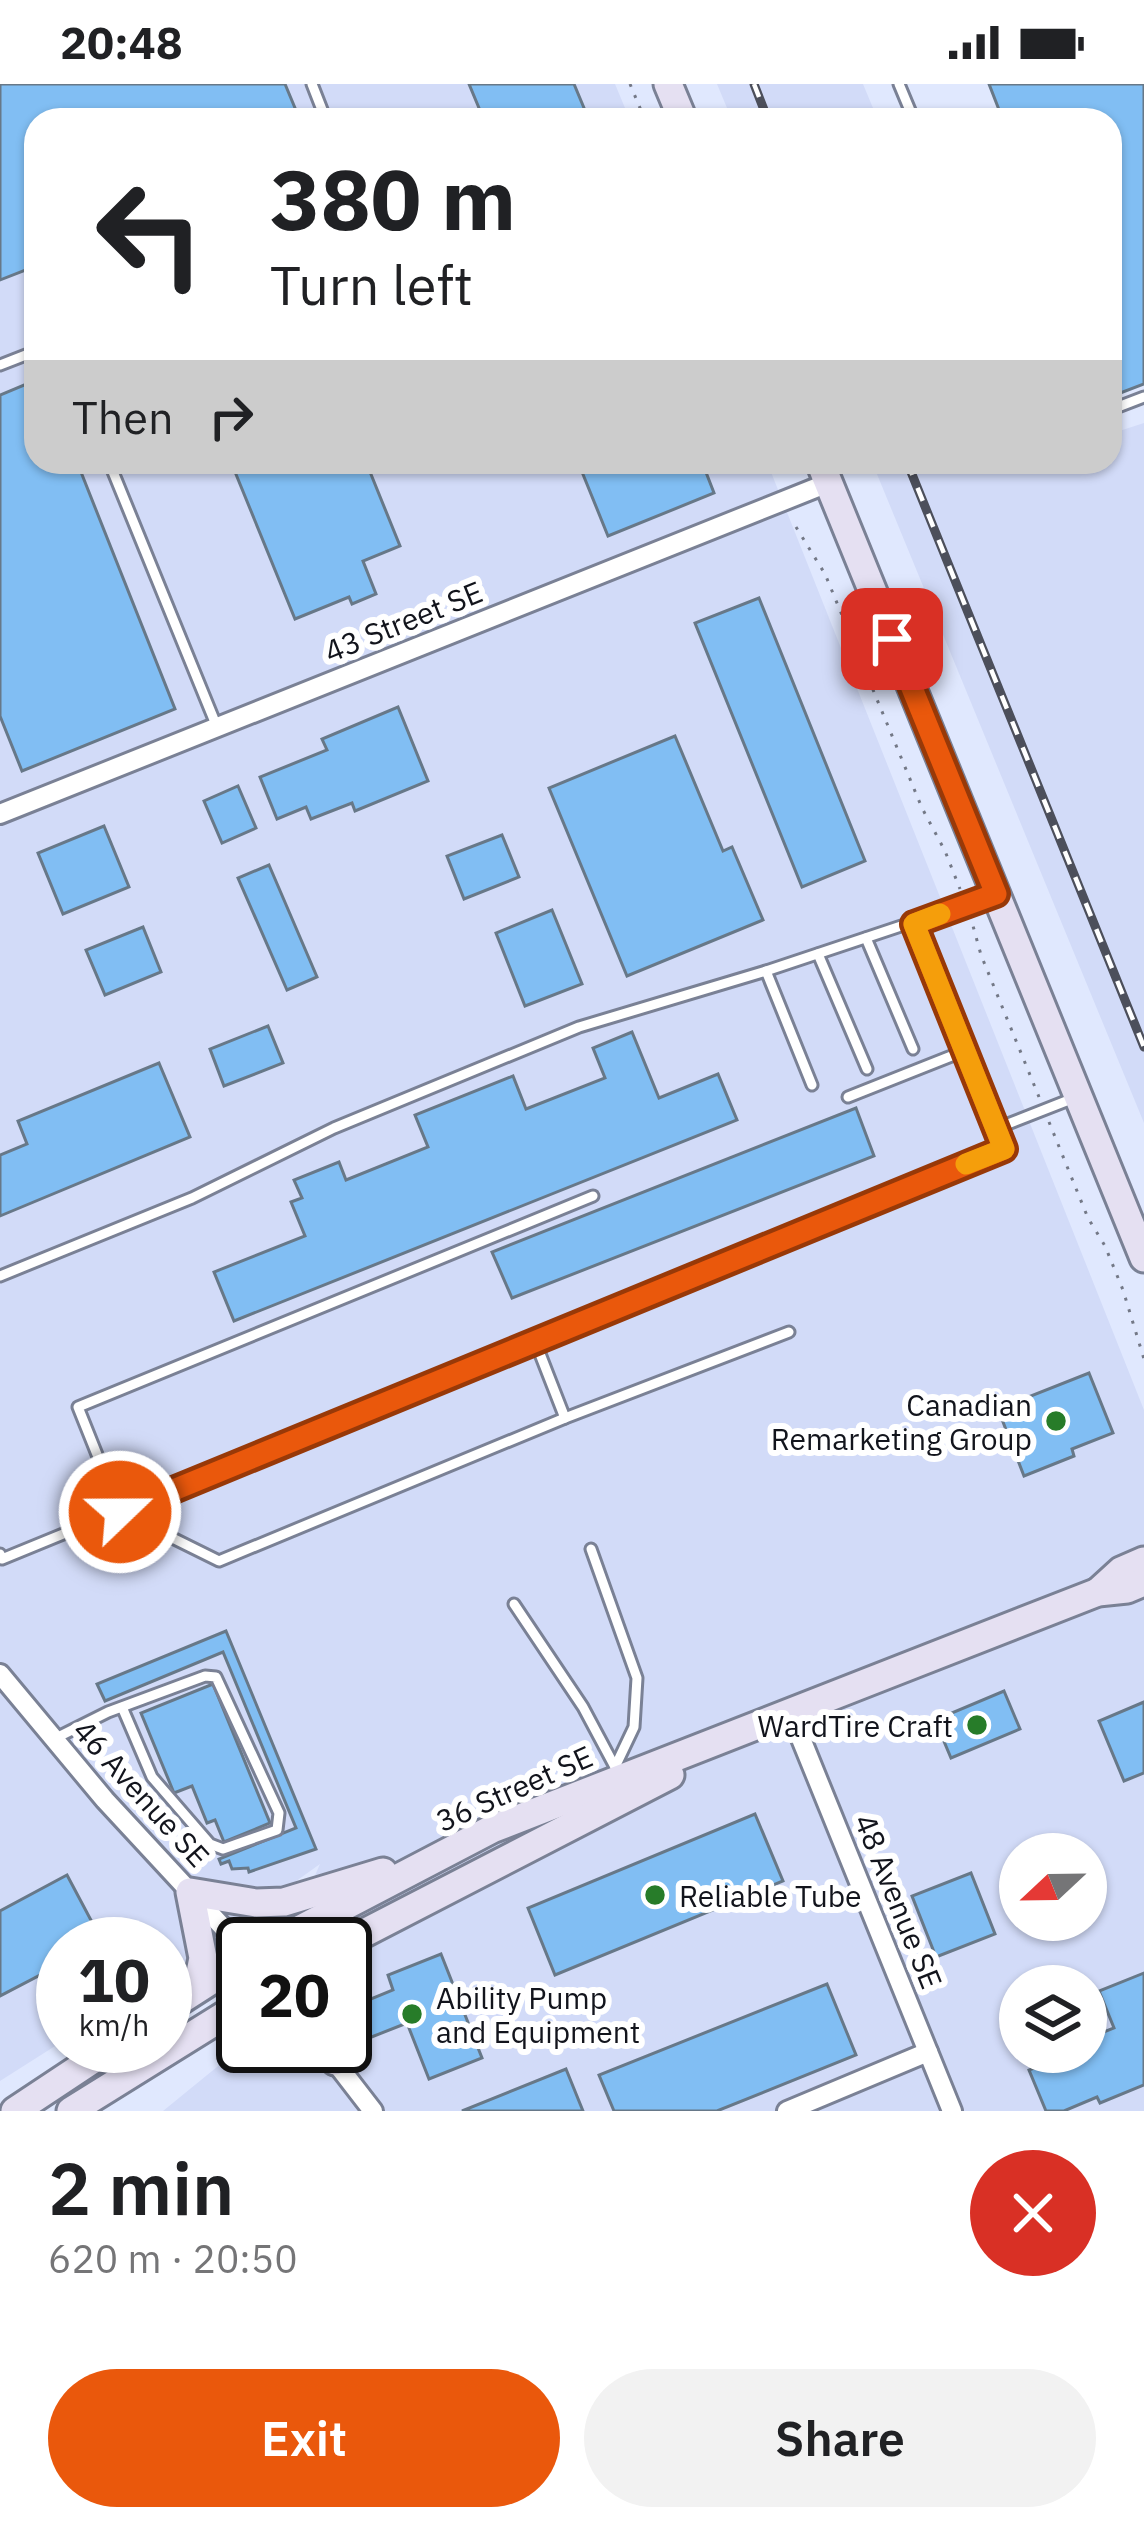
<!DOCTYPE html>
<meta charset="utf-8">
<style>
:root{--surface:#fff;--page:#f2f2f2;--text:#202124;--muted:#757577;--accent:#ea580c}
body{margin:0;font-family:"IBM Plex Sans",sans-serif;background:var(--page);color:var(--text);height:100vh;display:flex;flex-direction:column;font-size:45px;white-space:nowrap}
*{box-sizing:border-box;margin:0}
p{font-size:39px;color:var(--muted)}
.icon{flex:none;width:66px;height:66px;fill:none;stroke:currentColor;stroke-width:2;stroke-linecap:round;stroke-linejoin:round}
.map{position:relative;height:2027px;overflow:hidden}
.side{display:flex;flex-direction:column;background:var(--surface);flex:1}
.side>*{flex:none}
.guide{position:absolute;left:24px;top:24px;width:1098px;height:366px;border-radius:36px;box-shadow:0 3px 9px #0004;background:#fff;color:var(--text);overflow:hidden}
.needle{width:78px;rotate:248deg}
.buttons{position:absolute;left:999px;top:1749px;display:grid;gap:24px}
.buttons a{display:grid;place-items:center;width:108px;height:108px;border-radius:50%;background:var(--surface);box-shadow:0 3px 9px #0004;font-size:60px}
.speed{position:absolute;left:36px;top:1833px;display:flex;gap:24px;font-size:60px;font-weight:700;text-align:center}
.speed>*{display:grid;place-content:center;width:156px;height:156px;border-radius:50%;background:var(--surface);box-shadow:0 3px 9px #0004;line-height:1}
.speed small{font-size:30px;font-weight:400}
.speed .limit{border:6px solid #111;border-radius:18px;background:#fff;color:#111}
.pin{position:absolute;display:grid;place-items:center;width:102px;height:102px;color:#fff;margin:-51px;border-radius:24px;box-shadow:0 6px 18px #0006}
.me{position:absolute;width:132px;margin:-66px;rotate:68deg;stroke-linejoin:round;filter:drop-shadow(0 0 9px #0008)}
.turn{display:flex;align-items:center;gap:42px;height:252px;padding:0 48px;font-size:54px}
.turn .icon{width:156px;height:156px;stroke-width:2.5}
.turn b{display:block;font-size:84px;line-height:102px}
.then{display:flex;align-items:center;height:114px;padding:0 48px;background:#0003;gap:24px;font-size:45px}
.round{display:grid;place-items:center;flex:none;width:126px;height:126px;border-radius:63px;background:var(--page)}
.overview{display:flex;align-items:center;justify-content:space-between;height:204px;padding:0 48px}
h1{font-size:72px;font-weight:600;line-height:90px}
.action{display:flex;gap:24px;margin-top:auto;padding:24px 48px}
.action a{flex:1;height:138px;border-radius:72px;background:var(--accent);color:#fff;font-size:48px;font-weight:600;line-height:138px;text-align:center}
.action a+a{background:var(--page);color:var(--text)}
.status{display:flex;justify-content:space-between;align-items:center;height:84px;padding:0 60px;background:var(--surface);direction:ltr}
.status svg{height:33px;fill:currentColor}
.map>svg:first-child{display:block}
.built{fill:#d2dbf8;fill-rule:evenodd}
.building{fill:#81bef3;stroke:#677888;stroke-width:3}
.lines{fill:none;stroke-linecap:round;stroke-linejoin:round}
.lane-casing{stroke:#7a8195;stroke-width:15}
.street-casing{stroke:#7a8195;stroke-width:24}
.secondary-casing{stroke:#7a8195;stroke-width:33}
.path{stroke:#737886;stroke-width:3;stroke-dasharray:3 9;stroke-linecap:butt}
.lane{stroke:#fff;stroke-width:9}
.street{stroke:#fff;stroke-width:18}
.secondary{stroke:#e5e0f2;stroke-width:27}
.rail-casing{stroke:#4c4f5b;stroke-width:9}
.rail{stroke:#fff;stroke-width:4.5;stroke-dasharray:14;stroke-linecap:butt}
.route-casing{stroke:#983908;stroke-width:30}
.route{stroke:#ea580c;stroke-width:21}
.slow{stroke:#f59e0b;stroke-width:21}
.poi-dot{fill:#277c29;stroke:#fff;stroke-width:4.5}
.labels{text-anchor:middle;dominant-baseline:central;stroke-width:12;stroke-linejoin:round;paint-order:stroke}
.street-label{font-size:30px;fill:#12141c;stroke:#fff}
.poi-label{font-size:30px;fill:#12141c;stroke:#fff;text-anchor:end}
</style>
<div class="status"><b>20:48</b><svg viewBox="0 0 49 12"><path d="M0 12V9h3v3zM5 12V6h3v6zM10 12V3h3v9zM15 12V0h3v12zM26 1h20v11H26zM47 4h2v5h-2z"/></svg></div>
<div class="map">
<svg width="1144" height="2027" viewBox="0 0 1144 2027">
<rect width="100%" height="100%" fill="#e0e8fe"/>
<!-- built -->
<g class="built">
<path d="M0,0H615L630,36H36V378H767L1144,1326V2027H163L239,1965L243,1955V1962H345V1860H285L320,1780L165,1891V1860H63V1957L0,1997ZM1020,1770H1086V1836H1020ZM1020,1902H1086V1968H1020Z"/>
<polygon points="717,0 863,0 878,36 732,36"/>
<polygon points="1144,339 1144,1039 872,378 1110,378 1110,350"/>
</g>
<!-- building -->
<g class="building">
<polygon points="0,0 285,0 300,36 36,36 36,182 0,196"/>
<polygon points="469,0 574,0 589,36 484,36"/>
<polygon points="989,0 1144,0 1144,300 1115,311 1110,299 1110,36 1003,36"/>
<polygon points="36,296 36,378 77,378 175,625 22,687 0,632 0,311"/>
<polygon points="231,378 366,378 400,462 363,477 376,510 352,520 349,513 295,535"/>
<polygon points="578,378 702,378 714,409 608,452"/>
<polygon points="759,514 865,777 802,803 695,539"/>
<polygon points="398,623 428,697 355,727 352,719 311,735 306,723 277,735 260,693 327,666 322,655"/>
<polygon points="675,652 723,767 732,763 763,836 627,892 549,704"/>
<polygon points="238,702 256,744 222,759 204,717"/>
<polygon points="104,742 129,803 63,830 38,769"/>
<polygon points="502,751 519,793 464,815 447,772"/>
<polygon points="269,781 317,893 287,906 238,794"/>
<polygon points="552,826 582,900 525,922 496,849"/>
<polygon points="143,843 161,888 105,911 86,866"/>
<polygon points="268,942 283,979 224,1002 210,965"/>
<polygon points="632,948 659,1014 718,990 737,1036 234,1237 214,1188 305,1152 291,1118 302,1114 294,1096 339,1078 346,1096 428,1063 415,1031 513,992 526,1025 605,994 593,964"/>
<polygon points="159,979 190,1053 0,1132 0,1071 27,1060 18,1037"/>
<polygon points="856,1024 874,1072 512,1214 492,1168"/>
<polygon points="1089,1289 1113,1349 1072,1365 1074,1372 1024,1392 998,1325"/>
<polygon points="226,1547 316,1765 249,1788 248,1784 232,1785 229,1777 221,1780 219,1775 296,1744 223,1568 105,1617 97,1600"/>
<polygon points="213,1600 270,1739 224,1758 215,1736 207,1739 192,1702 174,1709 141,1629"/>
<polygon points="1004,1607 1020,1645 951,1674 935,1636"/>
<polygon points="1144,1618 1144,1689 1124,1697 1099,1637"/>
<polygon points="755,1730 783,1797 555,1891 528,1824"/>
<polygon points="971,1789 995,1850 936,1873 912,1812"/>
<polygon points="67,1791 102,1857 63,1860 63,1879 0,1912 0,1827"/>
<polygon points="441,1870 482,1974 429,1995 407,1939 369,1954 356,1921 393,1906 388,1891"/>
<polygon points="1144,1889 1144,2001 1100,2019 1097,2013 1064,2027 1046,2027 1029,1986 1073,1968 1086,1968 1086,1955 1114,1944 1099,1907"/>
<polygon points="827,1900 856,1971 717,2027 614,2027 599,1991"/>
<polygon points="566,1985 583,2027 462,2027"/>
</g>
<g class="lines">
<defs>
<g id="lane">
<polyline points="312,0 326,36"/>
<polyline points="899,0 914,36"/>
<polyline points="0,281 36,267"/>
<polyline points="1110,326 1144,313"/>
<polyline points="109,378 217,643"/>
<polyline points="866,854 913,965"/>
<polyline points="818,870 867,985"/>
<polyline points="766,887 812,1001"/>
<polyline points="848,1013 964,967"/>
<polyline points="995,1045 1074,1014"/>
<polyline points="0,1192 192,1114 334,1044 579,943 766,887 991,812"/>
<polyline points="535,1257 565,1334 219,1477 120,1428 78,1323 593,1112"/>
<polyline points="565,1334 789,1248"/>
<polyline points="591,1465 637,1594 634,1643 615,1683"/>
<polyline points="0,1470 2,1475 1003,1065 913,840"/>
<polyline points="514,1520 583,1623 615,1683"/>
<polyline points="54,1655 108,1628 205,1592 216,1593 279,1729 277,1746 223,1765 210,1760 152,1693 122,1623"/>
</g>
<g id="street">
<polyline points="0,730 828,399"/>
<polyline points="0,1590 105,1716 243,1865"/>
<polyline points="791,1630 952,2027"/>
<polyline points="329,1970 373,2027"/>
<polyline points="787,2027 928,1968"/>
</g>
<g id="secondary">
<polyline points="668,0 683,36"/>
<polyline points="820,378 1144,1174"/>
<polyline points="1098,1508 1121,1487 1144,1477"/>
<polyline points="272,1860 492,1745 1098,1508 1127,1505 1144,1498"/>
<polyline points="343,1860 670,1691"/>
<polyline points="197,1904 203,1874 190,1808 256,1819 284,1818 383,1788"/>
<polyline points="165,1926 243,1876"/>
<polyline points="330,1962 335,1977"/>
<polyline points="15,2027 113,1962"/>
<polyline points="71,2027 243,1920"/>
</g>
</defs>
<!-- lane casing -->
<use href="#lane" class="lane-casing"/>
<!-- street casing -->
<use href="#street" class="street-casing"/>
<!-- secondary casing -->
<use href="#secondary" class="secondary-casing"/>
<!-- path -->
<g class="path">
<polyline points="630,0 645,36"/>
<polyline points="775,378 776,387"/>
<polyline points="796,443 825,490 922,724 945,767 960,805"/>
<polyline points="970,831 981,871 1039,1013"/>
<polyline points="1049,1038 1088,1134 1105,1162 1123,1206 1144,1275"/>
</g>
<!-- lane -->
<use href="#lane" class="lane"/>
<!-- street -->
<use href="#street" class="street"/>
<!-- secondary -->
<use href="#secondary" class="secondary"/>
<defs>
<g id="rail">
<polyline points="754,0 768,36"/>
<polyline points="907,378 1144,963"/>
</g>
</defs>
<!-- rail casing -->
<use href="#rail" class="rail-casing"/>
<!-- rail -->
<use href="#rail" class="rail"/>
</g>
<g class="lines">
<defs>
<polyline id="route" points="120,1428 1004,1065 914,840 996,810 892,555"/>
</defs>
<!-- route casing -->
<use href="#route" class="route-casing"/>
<!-- route -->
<use href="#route" class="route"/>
<!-- slow -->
<polyline class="slow" points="940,830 914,840 1004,1065 966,1080"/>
</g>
<!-- markers -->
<g class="poi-dot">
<circle cx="1056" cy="1337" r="12"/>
<circle cx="977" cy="1641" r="12"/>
<circle cx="655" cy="1811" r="12"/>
<circle cx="412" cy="1930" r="12"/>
</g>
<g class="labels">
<!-- street labels -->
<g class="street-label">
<text transform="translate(403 537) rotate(-22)">43 Street SE</text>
<text transform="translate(514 1704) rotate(-24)">36 Street SE</text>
<text transform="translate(142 1709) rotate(48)">46 Avenue SE</text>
<text transform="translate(899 1817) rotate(68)">48 Avenue SE</text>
</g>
<!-- poi labels -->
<g class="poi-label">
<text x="1032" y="1320">Canadian<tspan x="1032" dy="34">Remarketing Group</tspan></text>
<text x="953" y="1641">WardTire Craft</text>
<text x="679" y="1811" text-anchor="start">Reliable Tube</text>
<text x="436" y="1913" text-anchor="start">Ability Pump<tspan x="436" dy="34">and Equipment</tspan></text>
</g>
</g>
</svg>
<div class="buttons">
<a><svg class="needle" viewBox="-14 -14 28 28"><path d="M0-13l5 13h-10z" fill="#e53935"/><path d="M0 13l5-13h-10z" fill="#757577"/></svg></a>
<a><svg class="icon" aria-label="layers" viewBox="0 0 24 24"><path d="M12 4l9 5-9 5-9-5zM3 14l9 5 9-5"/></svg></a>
</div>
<div class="speed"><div>10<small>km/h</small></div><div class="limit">20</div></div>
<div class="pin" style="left:892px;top:555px;background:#d93025"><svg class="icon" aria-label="arrive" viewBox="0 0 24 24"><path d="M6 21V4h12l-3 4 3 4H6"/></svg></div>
<svg class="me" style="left:120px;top:1428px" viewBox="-20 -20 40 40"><circle r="17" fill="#ea580c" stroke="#fff" stroke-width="3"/><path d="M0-11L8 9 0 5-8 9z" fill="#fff"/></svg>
<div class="guide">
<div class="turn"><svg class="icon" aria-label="left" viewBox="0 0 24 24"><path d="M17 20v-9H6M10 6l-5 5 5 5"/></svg><div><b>380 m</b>Turn left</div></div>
<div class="then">Then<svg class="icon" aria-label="right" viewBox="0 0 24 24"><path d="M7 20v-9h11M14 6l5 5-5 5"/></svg></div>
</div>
</div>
<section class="side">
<div class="overview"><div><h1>2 min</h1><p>620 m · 20:50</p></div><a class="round" style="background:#d93025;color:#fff"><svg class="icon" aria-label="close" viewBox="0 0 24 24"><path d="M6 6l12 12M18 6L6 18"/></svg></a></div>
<div class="action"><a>Exit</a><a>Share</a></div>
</section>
